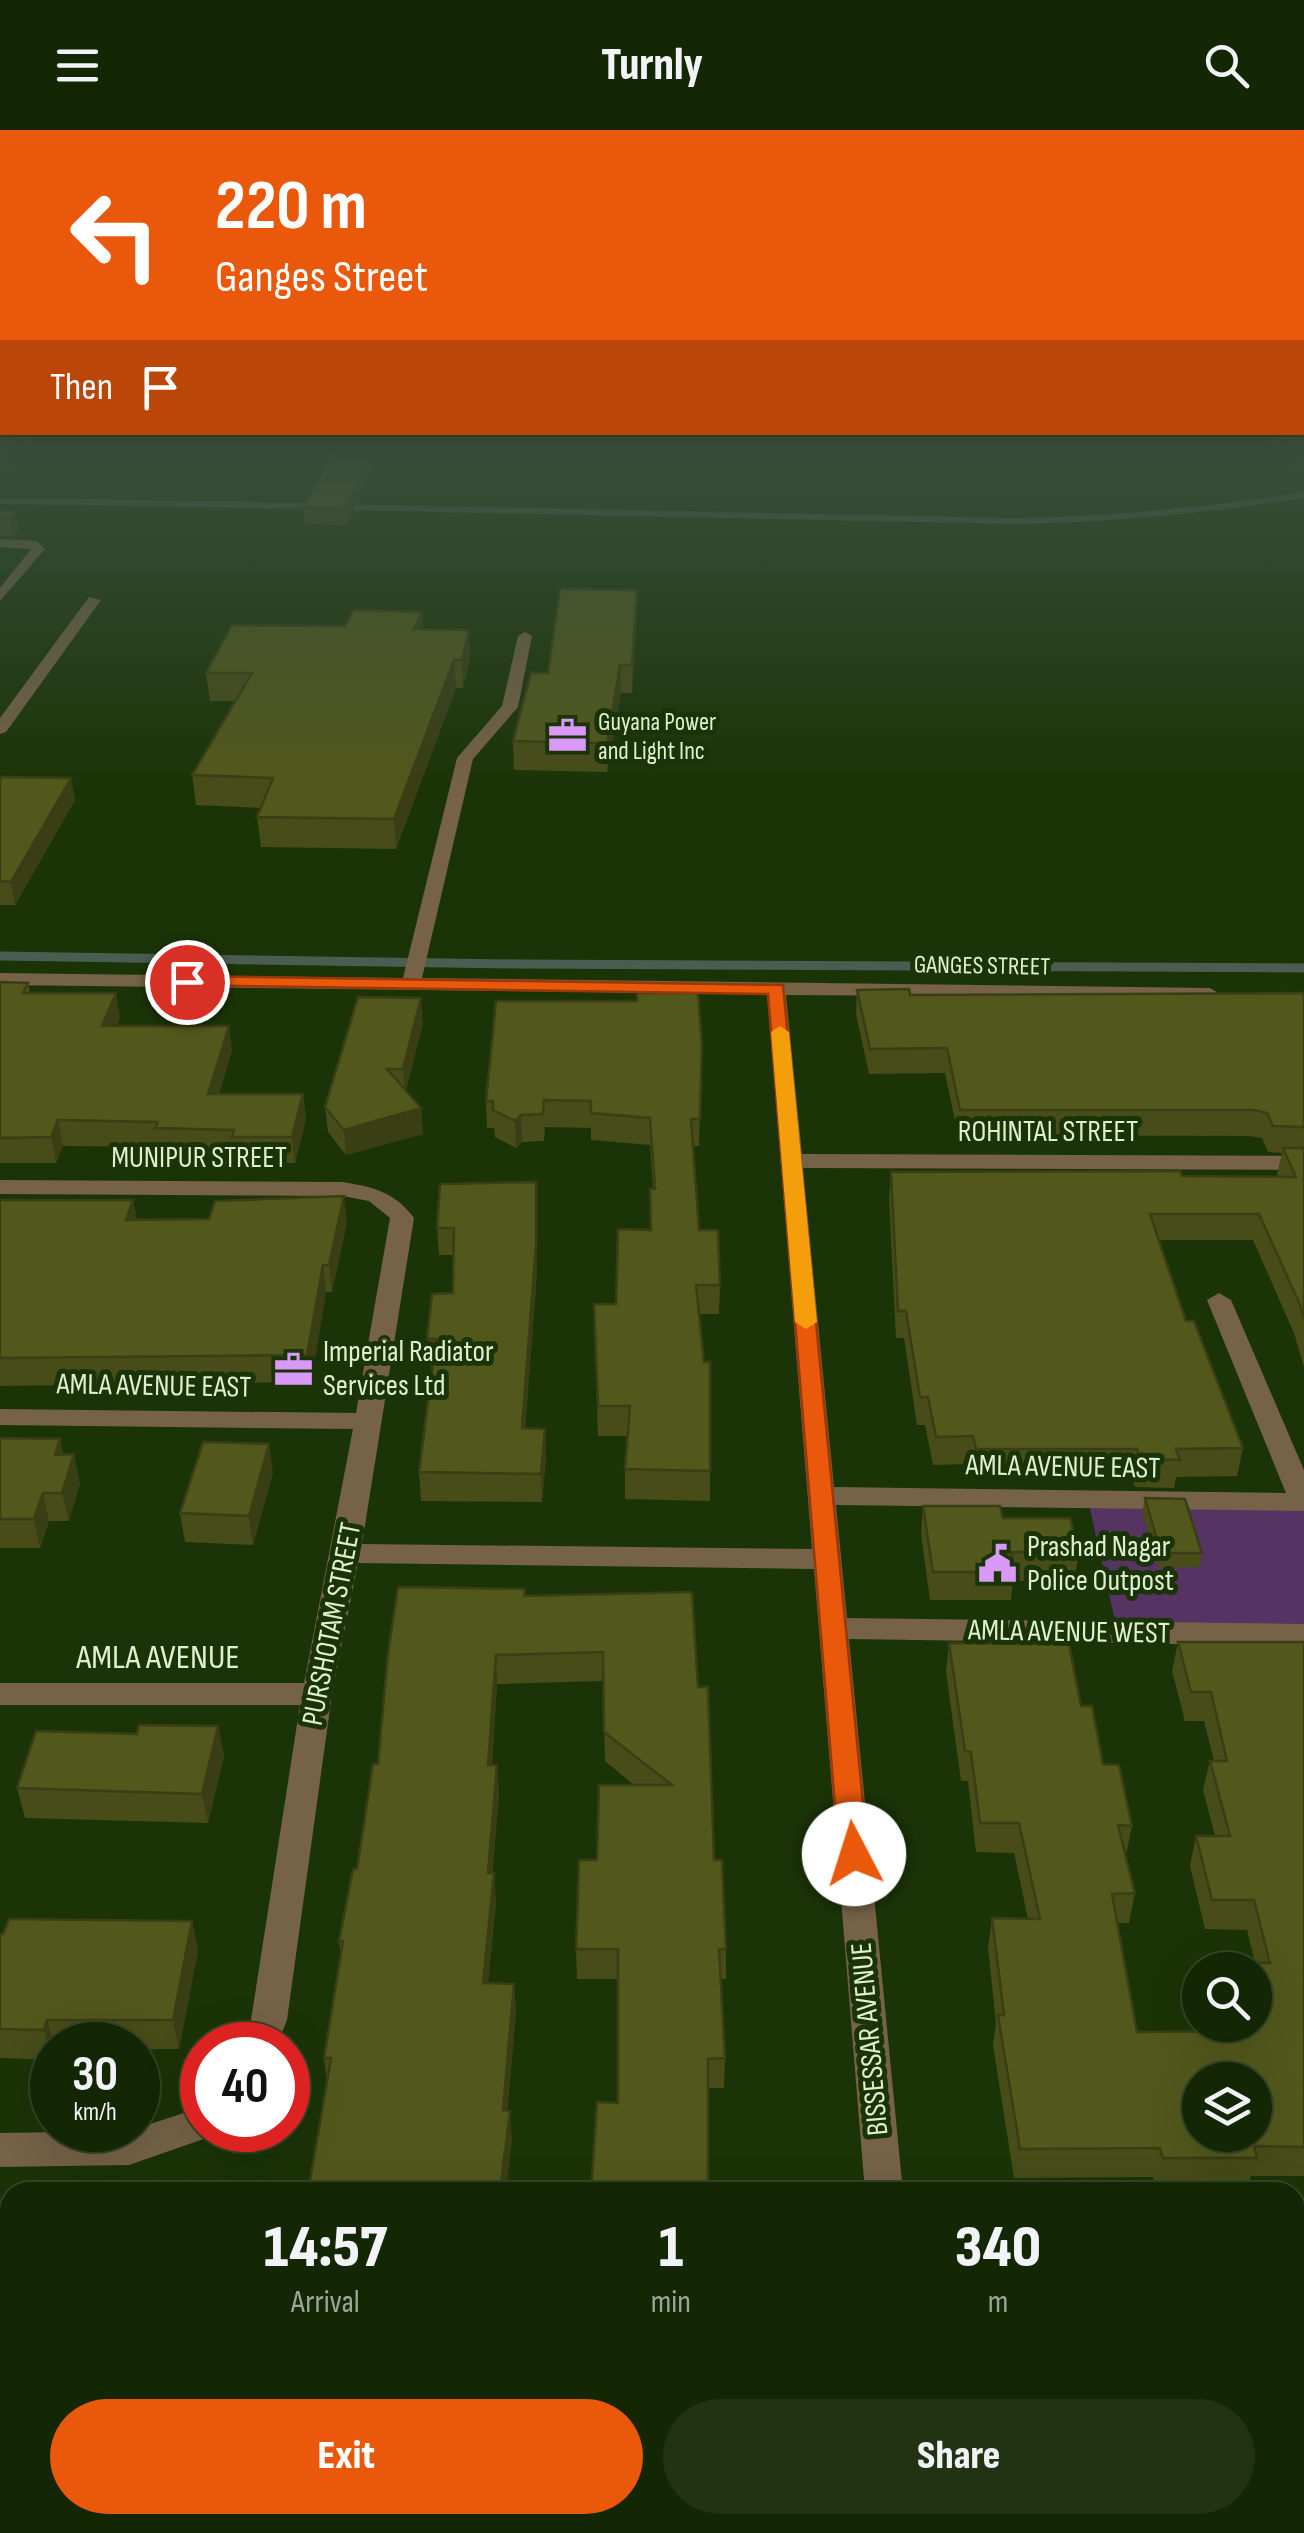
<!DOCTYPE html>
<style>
:root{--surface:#142705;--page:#213313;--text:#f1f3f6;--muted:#9da59a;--line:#334427;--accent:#ea580c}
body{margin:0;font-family:"Sofia Sans Condensed",sans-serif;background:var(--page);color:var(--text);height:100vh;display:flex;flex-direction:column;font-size:38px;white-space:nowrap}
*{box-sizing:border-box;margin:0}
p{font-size:32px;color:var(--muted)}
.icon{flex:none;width:55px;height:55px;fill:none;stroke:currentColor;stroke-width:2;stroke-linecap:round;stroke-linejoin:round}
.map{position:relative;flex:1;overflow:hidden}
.details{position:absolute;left:0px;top:2052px;width:1305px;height:352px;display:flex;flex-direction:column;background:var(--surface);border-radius:30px 30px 0 0;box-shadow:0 10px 40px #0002,0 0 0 2px var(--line)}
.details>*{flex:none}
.banner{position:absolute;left:0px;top:0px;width:1305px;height:305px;box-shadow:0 10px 40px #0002,0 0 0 2px var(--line);background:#ea580c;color:#fff;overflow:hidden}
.fabs{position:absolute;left:1182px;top:1822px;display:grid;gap:20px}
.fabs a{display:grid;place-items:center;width:90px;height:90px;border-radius:50%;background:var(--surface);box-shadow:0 10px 40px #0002,0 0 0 2px var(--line);font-size:50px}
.speed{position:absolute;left:30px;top:1892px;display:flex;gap:20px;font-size:50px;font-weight:700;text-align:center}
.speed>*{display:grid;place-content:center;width:130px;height:130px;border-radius:50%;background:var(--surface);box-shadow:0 10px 40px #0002,0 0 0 2px var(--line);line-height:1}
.speed small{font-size:25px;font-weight:400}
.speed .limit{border:15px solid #d22;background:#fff;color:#111}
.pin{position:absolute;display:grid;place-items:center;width:85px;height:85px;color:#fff;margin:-42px;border:5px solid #fff;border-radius:50%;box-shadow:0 2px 10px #0007}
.me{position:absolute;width:110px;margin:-55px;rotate:355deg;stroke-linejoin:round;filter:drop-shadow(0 0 8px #0008)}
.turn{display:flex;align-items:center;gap:35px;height:210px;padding:0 50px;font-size:45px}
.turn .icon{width:130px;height:130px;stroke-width:2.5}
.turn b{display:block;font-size:70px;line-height:85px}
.then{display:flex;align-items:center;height:95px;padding:0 50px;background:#0003;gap:20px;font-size:38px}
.eta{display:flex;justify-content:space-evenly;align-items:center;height:170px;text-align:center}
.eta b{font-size:60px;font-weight:800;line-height:70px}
.action{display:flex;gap:20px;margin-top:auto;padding:20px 50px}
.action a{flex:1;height:115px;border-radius:60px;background:var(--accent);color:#fff;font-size:40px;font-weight:800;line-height:115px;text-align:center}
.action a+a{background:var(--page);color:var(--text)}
header{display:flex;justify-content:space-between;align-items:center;height:130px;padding:0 50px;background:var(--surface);font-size:45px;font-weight:800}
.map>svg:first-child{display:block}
.green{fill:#553464}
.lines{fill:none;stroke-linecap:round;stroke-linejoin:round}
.stream-far1{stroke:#4b5c52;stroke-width:6}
.stream{stroke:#4b5c52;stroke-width:9}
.minor{fill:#756247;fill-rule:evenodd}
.wall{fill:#474c18}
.shaded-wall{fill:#393e14}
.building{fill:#52581c;stroke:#393e14;stroke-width:2.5;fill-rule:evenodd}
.route{fill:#ea580c;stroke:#983908;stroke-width:2.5}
.slow{fill:#f59e0b}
.labels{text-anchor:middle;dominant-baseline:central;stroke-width:10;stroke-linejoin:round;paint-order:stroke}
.far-poi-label{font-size:25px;fill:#ddf1d1;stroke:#1b3407;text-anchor:start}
.far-street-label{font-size:25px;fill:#ddf1d1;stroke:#1b3407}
.street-label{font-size:30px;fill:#ddf1d1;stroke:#1b3407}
.poi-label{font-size:30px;fill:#ddf1d1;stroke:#1b3407;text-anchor:start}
.near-street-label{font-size:35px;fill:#ddf1d1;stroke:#1b3407}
</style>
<header><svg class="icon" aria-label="menu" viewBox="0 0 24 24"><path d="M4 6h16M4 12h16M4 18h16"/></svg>Turnly<svg class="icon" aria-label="search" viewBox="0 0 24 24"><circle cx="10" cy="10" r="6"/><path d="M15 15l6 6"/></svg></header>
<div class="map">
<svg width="1304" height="2403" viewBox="0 0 1304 2403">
<rect width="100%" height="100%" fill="#1b3407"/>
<!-- green -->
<polygon class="green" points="1088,1370 1304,1372 1304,1505 1118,1504"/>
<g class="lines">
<!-- stream-far1 -->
<g class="stream-far1">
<polyline points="0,371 318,376"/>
<path d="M338,377L1011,391C1110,390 1207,380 1304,365"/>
</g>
<!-- stream -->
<polyline class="stream" points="0,826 518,834 1304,838"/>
<!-- minor -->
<g class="minor">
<polygon points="0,409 37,411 45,419 0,471 0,458 31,419 0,417"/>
<polygon points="89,467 101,470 6,602 0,604 0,588"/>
<path d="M525,502L532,506L518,577L473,629L422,848L1210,858L1220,864L1217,868L786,865L802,1024L1304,1026V1040L803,1038L834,1357L1286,1363L1207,1170L1219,1163L1231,1170L1304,1340V1381L836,1375L847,1488L1304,1494V1516L849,1509L903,2062H865L814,1439L358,1433L332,1564L287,1890L277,1915H241L251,1890L300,1575H0V1553H304L353,1299L0,1295V1279L356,1283L390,1088L369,1071L343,1066L0,1064V1050L343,1052C373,1057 395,1062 414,1088L362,1414L812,1419L767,864L0,855V843L403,848L457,628L502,576L518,506Z"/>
<polygon points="202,1977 202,2000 217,2000 215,2005 129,2035 0,2037 0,2003 129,2001"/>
<rect x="1295" y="2106" width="9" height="36"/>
<polygon points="891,2395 935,2395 936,2403 892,2403"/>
</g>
</g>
<!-- wall -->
<g class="wall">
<polygon points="336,317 383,317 347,395 305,394 303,378"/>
<polygon points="0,381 15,381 19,399 14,406 0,406"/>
<polygon points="637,486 632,563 621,563 607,642 514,640 513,611 548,543"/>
<polygon points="423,499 469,500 470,527 463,558 456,558 396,719 261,717 257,687 261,678 196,675 192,645 235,571 210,571 206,543"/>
<polygon points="0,647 75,670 15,775 0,775"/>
<polygon points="0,852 28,853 30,863 120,888 116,896 232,920 219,964 303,964 306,989 295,1033 235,1033 234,1026 160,1023 158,1017 63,1016 56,1033 0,1033"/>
<polygon points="857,860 910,865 1304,863 1304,1237 1294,1203 1253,1110 1159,1110 1186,1191 1243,1318 1237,1346 1176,1347 1174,1358 1135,1357 1132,1347 973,1347 970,1334 933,1335 925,1295 917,1295 904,1208 896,1208 889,1068 891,1042 1279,1047 1277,1044 1282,1023 1268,1022 1262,1008 1249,1006 958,1005 945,943 869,944 856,884"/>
<polygon points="423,893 406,960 421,978 423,1004 346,1025 328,1002 325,977"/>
<polygon points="702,914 699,1016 693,1016 699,1100 720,1155 719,1184 699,1184 710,1341 710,1371 625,1369 625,1339 627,1306 598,1306 594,1174 616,1174 651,1100 653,1059 650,1015 591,1010 591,998 545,997 544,1011 522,1012 516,1018 495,1007 494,998 487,998 486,971"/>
<polygon points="536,1052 537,1142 525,1298 545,1299 546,1327 542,1372 421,1371 419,1342 433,1237 430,1237 427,1209 453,1163 454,1125 439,1125 437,1098"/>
<polygon points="0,1070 133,1070 137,1090 347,1092 332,1162 326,1162 311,1252 0,1256"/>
<polygon points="0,1308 60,1309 63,1325 80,1353 69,1391 49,1391 40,1418 0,1418"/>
<polygon points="273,1342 253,1415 185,1412 180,1383"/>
<polygon points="1145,1368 1202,1423 1199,1437 1159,1438 1142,1383"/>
<polygon points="923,1376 1003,1388 1079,1422 1074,1451 1013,1451 1011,1470 930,1470 921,1404"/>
<polygon points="525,1459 525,1466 698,1557 714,1730 726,1819 726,1849 720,1849 725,1928 724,1958 708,1958 707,2062 591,2062 618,1973 618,1849 577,1849 576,1819 597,1730 634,1655 605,1631 603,1551 497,1554 492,1635 497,1635 499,1665 492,1743 496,1772 488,1853 514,1854 516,1883 507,1981 512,2010 327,1951 324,1928 341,1824 339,1811 357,1739 378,1634"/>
<polygon points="1178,1512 1304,1512 1304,2046 1251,2046 1248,2057 1155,2057 1153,2047 1014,2048 993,1915 996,1893 988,1818 992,1788 1028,1789 1014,1723 976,1722 968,1651 961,1651 946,1542 949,1513 1081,1576 1103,1634 1132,1696 1126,1725 1135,1763 1129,1793 1118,1793 1137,1902 1252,1901 1250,1895 1255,1895 1255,1840 1249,1840 1251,1833 1255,1833 1247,1800 1205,1799 1190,1736 1196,1706 1215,1706 1203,1660 1210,1631 1214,1631 1204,1591 1185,1591 1172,1541"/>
<polygon points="218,1596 224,1626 208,1693 25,1688 17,1658 137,1604"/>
<polygon points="192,1791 198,1821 179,1919 138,1919 138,1915 52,1915 52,1930 0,1928 0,1804"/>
<polygon points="0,2073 8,2097 10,2097 10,2224 0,2224"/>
<polygon points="1295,2203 1304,2204 1304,2368 1295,2368"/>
</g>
<!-- shaded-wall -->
<g class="shaded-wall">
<polygon points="375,317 383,317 347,395 345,379"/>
<polygon points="15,381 19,399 14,406 10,388"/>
<polygon points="637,460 637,486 632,563 632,535"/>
<polygon points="422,482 424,509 414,499"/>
<polygon points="469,500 470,527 463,558 462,530"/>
<polygon points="454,530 456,558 396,719 394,689"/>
<polygon points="620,535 621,563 607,642 607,613"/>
<polygon points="71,648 75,670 15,775 11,752"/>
<polygon points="116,863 120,888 106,921 102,896"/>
<polygon points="421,868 423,893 405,964 403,939"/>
<polygon points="229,896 232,920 212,989 208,964"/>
<polygon points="303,964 306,989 295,1033 292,1007"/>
<polygon points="421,978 423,1004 346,1025 344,1000"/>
<polygon points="521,985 522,1012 516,1018 515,991"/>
<polygon points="58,990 63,1016 56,1033 51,1007"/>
<polygon points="536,1052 537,1142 523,1327 522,1298"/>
<polygon points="344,1066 347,1092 332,1162 329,1135"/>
<polygon points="133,1070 138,1096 126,1090"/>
<polygon points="323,1135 326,1162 311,1252 307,1225"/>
<polygon points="545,1299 546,1327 542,1372 541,1344"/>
<polygon points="60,1309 66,1337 55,1325"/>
<polygon points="269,1314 273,1342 253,1415 249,1386"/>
<polygon points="74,1324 80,1353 69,1391 62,1363"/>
<polygon points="43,1363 49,1391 40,1418 34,1389"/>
<polygon points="496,1525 497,1554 490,1664 488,1635"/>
<polygon points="218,1596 224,1626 208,1693 202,1664"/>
<polygon points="497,1635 499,1665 490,1772 488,1743"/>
<polygon points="494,1743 496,1772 485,1883 483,1853"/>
<polygon points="192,1791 198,1821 179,1919 173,1890"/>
<polygon points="514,1854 516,1883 505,2010 503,1980"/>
<polygon points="47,1890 54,1915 52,1915 52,1930 44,1900"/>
<polygon points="510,1981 512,2010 506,2062 500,2062"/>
<polygon points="0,2073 9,2100 0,2119"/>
<polygon points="341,2395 354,2395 353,2403 340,2403"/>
</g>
<!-- building -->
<g class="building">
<polygon points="336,317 375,317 345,379 303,378"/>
<polygon points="0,381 15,381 10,388 0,388"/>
<polygon points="560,459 637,460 632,535 620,535 607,613 513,611 531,543 548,543"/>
<polygon points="354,480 422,482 414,499 469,500 462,530 454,530 394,689 257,687 273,648 192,645 252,543 206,543 232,495 345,496"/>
<polygon points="0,647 71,648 11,752 0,751"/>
<polygon points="0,852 28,853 23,863 116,863 102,896 229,896 208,964 303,964 292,1007 232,1007 234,1000 155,998 158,992 58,990 51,1007 0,1008"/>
<polygon points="909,859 910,865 1304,863 1304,997 1273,996 1267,983 1254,980 960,980 947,918 870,919 857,860"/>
<polygon points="637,863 698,863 702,914 700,989 691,989 699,1100 718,1100 720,1155 696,1155 704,1232 710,1232 710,1341 625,1339 630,1276 598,1276 594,1174 616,1174 618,1099 651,1100 650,1059 655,1059 650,988 591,983 591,971 544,970 543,984 521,985 515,991 493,980 493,971 486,971 496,871 637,871"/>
<polygon points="358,867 421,868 403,939 387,939 421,978 344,1000 325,977"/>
<polygon points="1283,1018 1304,1018 1304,1189 1300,1175 1259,1084 1150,1084 1186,1191 1194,1191 1243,1318 1176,1319 1180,1330 1140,1329 1137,1319 976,1319 973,1306 936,1307 928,1267 920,1267 906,1181 898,1181 891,1042 1180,1041 1182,1046 1296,1047"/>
<polygon points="536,1052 536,1115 522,1298 545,1299 541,1344 419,1342 436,1209 427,1209 432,1164 453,1163 454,1098 437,1098 440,1054"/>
<polygon points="344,1066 329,1135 323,1135 307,1225 0,1228 0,1070 133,1070 126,1090 209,1089 215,1071"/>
<polygon points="0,1308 60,1309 55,1325 74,1324 62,1363 43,1363 34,1389 0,1389"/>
<polygon points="203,1312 269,1314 249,1386 180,1383"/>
<polygon points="1145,1368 1185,1369 1202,1423 1161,1423"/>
<polygon points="923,1376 1000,1376 1003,1388 1070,1388 1079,1422 1011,1422 1014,1442 933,1442"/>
<polygon points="398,1457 525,1459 524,1466 692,1462 698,1557 708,1557 714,1730 722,1730 726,1819 719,1819 725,1928 708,1929 708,2055 665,2053 665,2062 591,2062 597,1972 618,1973 618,1819 576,1819 579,1730 597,1730 599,1655 672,1655 604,1602 603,1522 496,1525 488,1635 497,1635 488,1743 494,1743 483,1853 514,1854 503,1980 510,1981 500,2062 308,2062 331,1928 324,1928 343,1811 339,1811 353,1739 357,1739 373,1634 378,1634 388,1523"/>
<path d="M1178,1512H1304V2017L1254,2016L1257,2028H1163L1160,2018L1020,2019L998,1885H1004L992,1788L1040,1789L1019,1693H980L971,1622L965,1621L949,1513L1069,1514L1081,1576H1092L1103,1634L1119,1635L1132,1696L1118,1695L1135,1763L1112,1764L1137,1902L1258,1901L1255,1889L1264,1890L1255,1851V1840H1252L1251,1833H1270L1254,1770H1212L1196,1706H1230L1210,1631H1227L1211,1562H1191ZM1200,1950H1255V2005H1200Z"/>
<polygon points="139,1595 218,1596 202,1664 17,1658 36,1601 137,1604"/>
<polygon points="9,1789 192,1791 173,1890 47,1890 44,1900 0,1899 0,1804 3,1804"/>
<polygon points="0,2096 10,2097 10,2196 0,2196"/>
<polygon points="1295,2203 1304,2204 1304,2330 1295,2330"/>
<polygon points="182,2395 341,2395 340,2403 180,2403"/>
</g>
<!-- sky -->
<linearGradient id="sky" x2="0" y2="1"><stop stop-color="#0f1d04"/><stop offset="0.48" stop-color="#39503c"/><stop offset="1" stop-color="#39503c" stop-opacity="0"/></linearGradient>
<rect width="1304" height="654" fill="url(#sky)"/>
<!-- route -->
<polygon class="route" points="187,846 783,855 868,1724 864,1732 854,1735 843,1732 839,1724 768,864 180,855 180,848"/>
<!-- slow -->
<polygon class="slow" points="780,896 789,902 817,1192 806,1199 795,1192 771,902"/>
<!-- icons -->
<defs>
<symbol id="office-bare" viewBox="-9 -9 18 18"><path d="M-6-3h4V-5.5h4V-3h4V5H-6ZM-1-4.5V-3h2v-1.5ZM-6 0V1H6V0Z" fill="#d99af7" stroke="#1b3407" stroke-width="2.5" paint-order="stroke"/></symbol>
<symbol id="civic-bare" viewBox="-9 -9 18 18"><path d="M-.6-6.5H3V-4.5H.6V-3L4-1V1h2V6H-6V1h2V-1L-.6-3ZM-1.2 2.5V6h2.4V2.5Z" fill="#d99af7" stroke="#1b3407" stroke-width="2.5" paint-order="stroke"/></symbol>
</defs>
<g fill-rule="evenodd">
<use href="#office-bare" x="540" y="578" width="55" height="55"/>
<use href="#office-bare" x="266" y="1212" width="55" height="55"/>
<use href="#civic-bare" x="970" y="1406" width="55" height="55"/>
</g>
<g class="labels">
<!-- far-poi labels -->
<g class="far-poi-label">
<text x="598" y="592">Guyana Power<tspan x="598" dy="29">and Light Inc</tspan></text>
</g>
<!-- far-street labels -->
<g class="far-street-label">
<text transform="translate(982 836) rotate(1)">GANGES STREET</text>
</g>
<!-- street labels -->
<g class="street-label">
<text x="1048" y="1002">ROHINTAL STREET</text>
<text x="199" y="1028">MUNIPUR STREET</text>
<text transform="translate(154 1256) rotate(1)">AMLA AVENUE EAST</text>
<text transform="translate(1063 1337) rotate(1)">AMLA AVENUE EAST</text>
<text transform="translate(332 1494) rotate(-79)">PURSHOTAM STREET</text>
<text transform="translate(1069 1502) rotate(1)">AMLA AVENUE WEST</text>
<text transform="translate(870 1909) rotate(-95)">BISSESSAR AVENUE</text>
</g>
<!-- poi labels -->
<g class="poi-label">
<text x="323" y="1222">Imperial Radiator<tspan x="323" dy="34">Services Ltd</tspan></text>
<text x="1027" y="1417">Prashad Nagar<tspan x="1027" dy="34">Police Outpost</tspan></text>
</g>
<!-- near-street labels -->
<g class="near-street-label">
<text x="158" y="1527">AMLA AVENUE</text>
</g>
</g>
</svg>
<div class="fabs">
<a><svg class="icon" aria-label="search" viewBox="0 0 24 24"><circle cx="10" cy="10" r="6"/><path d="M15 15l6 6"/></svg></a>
<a><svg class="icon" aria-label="layers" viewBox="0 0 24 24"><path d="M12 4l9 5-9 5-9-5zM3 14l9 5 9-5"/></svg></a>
</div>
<div class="speed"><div>30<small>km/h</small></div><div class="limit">40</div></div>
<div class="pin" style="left:187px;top:852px;background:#d93025"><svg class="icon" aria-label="arrive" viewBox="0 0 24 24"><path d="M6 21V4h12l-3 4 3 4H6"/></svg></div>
<svg class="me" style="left:854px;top:1724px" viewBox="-20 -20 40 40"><circle r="19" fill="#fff"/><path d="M0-13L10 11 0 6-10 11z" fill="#ea580c"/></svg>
<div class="banner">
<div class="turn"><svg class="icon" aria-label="left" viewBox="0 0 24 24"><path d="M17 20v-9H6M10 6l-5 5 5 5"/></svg><div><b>220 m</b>Ganges Street</div></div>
<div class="then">Then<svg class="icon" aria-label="arrive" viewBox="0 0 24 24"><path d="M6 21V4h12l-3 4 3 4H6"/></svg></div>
</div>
<section class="details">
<div class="eta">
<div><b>14:57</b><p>Arrival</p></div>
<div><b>1</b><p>min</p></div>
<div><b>340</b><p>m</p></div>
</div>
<div class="action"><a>Exit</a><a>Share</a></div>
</section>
</div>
